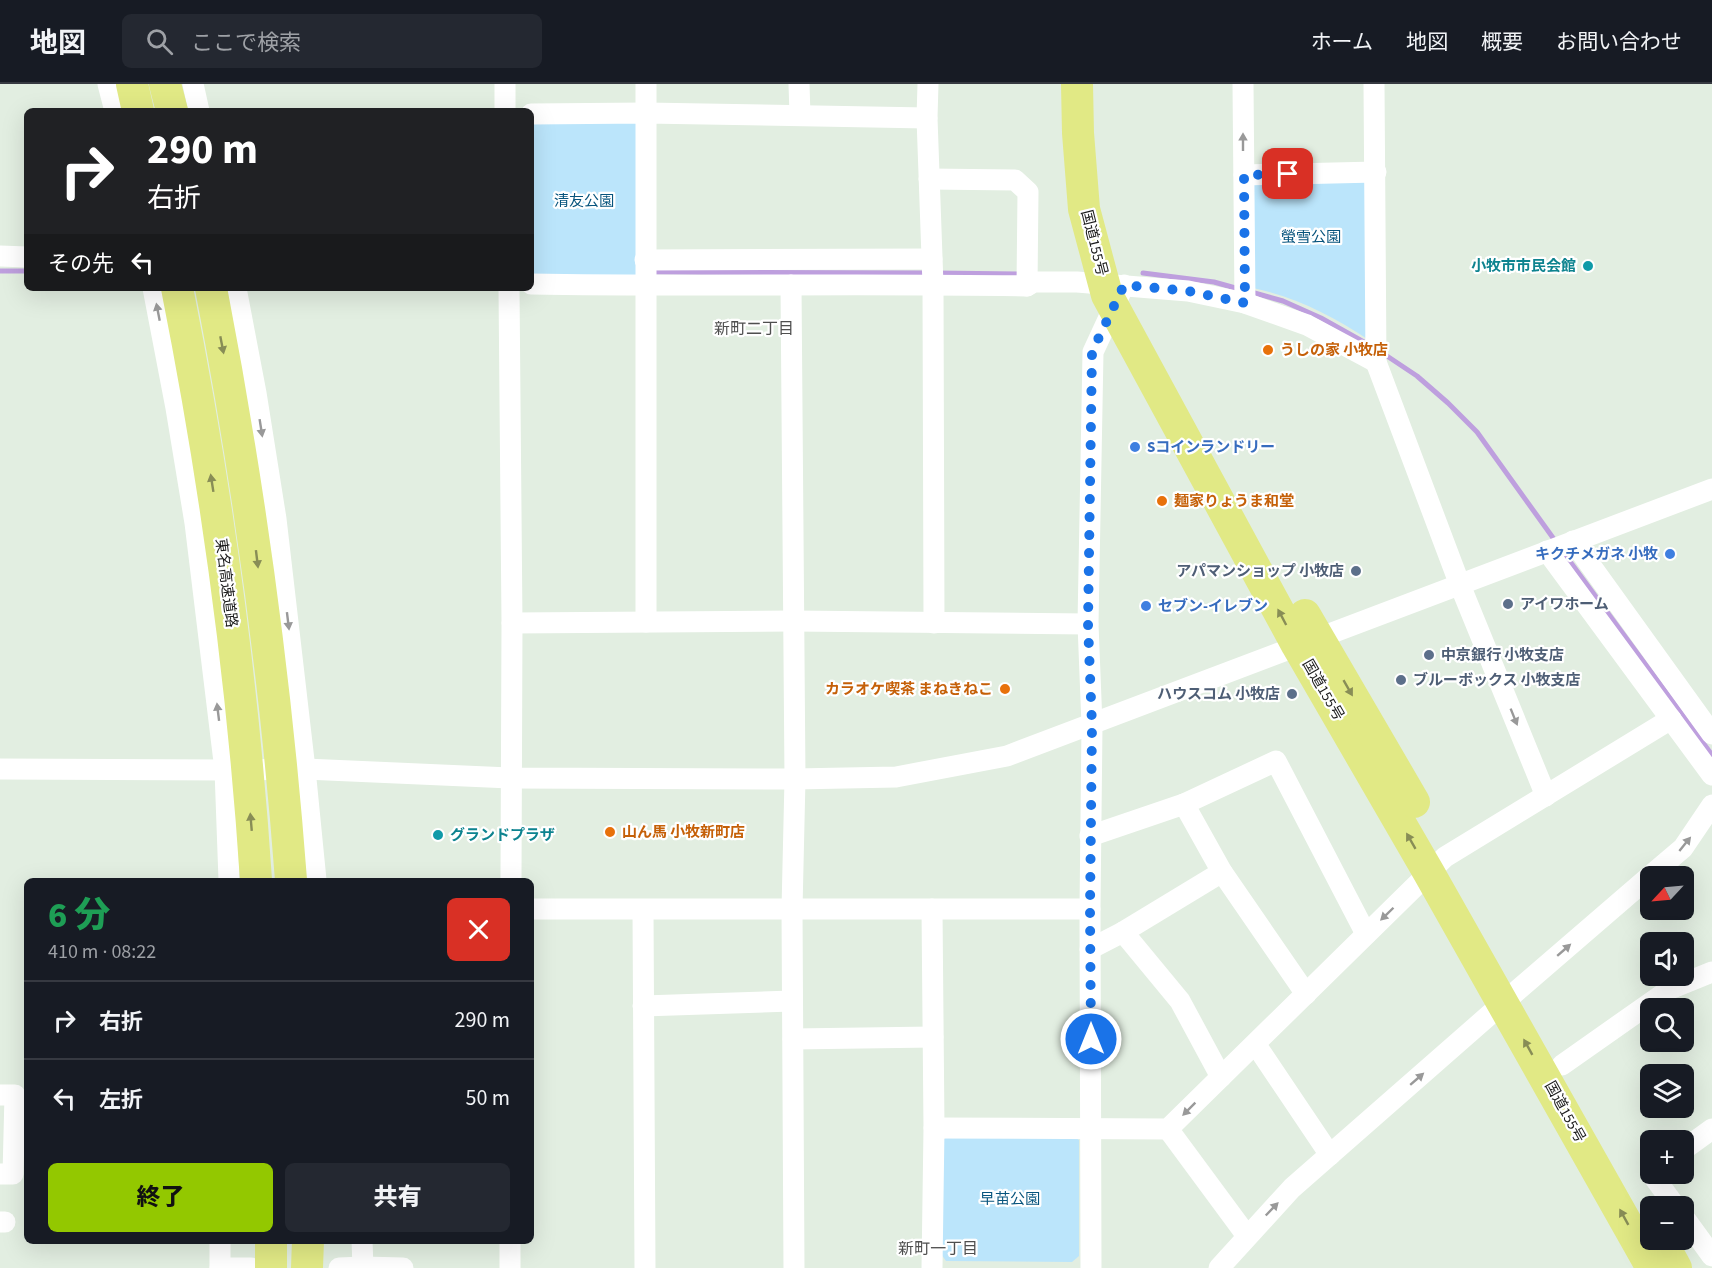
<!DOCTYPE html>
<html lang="ja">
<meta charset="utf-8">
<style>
:root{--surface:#171b24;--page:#242831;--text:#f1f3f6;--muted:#9ea1a6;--line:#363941;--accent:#93c800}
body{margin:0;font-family:"Source Sans 3","Noto Sans JP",sans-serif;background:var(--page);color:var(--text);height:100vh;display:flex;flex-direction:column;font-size:22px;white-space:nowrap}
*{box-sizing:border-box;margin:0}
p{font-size:20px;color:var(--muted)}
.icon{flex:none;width:33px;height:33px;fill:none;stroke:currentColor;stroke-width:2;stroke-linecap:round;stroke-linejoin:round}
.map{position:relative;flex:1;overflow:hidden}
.details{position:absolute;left:24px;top:794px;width:510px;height:366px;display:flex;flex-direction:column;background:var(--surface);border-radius:9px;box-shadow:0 6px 24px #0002}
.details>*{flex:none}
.hud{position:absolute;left:24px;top:24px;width:510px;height:183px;border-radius:9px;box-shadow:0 6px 24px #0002;background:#202124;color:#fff;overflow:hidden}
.needle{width:39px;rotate:244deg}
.fabs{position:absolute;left:1640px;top:782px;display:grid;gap:12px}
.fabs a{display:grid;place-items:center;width:54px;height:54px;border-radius:9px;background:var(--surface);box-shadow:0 6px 24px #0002;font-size:30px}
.pin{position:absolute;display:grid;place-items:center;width:51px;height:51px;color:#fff;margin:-26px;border-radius:12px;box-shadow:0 3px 9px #0006}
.me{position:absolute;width:66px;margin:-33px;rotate:0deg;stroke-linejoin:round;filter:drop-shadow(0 0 4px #0008)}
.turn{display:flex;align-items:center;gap:21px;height:126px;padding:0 24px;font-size:27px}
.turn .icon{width:78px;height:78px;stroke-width:2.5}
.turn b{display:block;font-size:42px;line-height:51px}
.then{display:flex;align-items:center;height:57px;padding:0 24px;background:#0003;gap:12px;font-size:22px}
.round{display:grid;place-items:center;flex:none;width:63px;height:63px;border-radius:9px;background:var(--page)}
.overview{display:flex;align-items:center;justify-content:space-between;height:102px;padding:0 24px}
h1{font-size:36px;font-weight:800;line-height:45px;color:#1e9e55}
.cta{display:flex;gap:12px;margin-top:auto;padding:12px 24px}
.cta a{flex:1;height:69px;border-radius:9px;background:var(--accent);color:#111;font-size:24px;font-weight:800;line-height:69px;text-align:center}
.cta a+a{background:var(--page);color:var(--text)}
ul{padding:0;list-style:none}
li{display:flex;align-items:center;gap:18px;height:78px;padding:0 24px;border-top:2px solid var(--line)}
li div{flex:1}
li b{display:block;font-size:22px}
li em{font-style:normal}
header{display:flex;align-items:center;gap:36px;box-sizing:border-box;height:84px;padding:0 30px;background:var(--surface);border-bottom:2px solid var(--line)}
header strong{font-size:28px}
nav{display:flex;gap:33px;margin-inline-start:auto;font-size:21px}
.search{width:420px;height:54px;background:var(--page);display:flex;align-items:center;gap:15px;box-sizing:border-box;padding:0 21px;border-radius:9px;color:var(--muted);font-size:22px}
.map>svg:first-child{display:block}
.park{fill:#bbe5fb}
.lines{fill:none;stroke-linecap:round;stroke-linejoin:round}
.stream{stroke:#be9fde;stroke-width:5}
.minor{stroke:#fff;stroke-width:21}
.highway{stroke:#e1e985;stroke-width:32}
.oneway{fill:#999}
.oneway2{fill:#888d56}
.route{stroke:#1a73e8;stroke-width:10;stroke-dasharray:0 18}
.culture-dot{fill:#0f9aa8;stroke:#fff;stroke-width:2}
.food-dot{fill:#e8710a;stroke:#fff;stroke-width:2}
.shop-dot{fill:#3f7fe0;stroke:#fff;stroke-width:2}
.service-dot{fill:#5c6f8a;stroke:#fff;stroke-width:2}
.labels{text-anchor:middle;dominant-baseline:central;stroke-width:4.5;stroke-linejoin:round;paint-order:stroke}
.park-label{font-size:15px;fill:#07547d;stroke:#fff}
.street-label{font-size:15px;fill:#1c1c1c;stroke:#fff}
.culture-label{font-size:15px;font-weight:bold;fill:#0d838f;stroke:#fff;text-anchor:end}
.food-label{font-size:15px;font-weight:bold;fill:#c56008;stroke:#fff;text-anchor:start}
.shop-label{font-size:15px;font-weight:bold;fill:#366cbe;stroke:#fff;text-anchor:start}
.service-label{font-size:15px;font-weight:bold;fill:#4e5e75;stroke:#fff;text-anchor:start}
.neighbourhood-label{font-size:16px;fill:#4f4f4f;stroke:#fff}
</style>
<header>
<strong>地図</strong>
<div class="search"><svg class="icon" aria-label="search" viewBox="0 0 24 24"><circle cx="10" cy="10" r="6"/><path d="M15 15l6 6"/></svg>ここで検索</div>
<nav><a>ホーム</a><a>地図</a><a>概要</a><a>お問い合わせ</a></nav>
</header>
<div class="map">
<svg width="1712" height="1184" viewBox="0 0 1712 1184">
<rect width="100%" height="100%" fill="#e2eee1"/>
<!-- park -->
<g class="park">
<polygon points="531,35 632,35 638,40 638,194 531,195"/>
<path d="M1362,95L1368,101L1369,256C1333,232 1296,213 1253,204L1252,102L1259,97Z"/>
<polygon points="947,1052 1073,1052 1079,1056 1079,1172 1072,1178 946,1177 941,1170 941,1059"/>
</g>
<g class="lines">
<!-- stream -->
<g class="stream">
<polyline points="0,187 27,187"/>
<polyline points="656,188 927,189"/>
<polyline points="936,189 1023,190"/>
<polyline points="1143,189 1214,198 1239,205"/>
<polyline points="1251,208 1283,217 1321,234 1371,262"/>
<polyline points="1381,268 1417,292 1448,319 1477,348 1556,458"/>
<polyline points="1563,468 1712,671"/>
</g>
<!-- minor -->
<g class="minor">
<polyline points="108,0 115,27"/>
<polyline points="193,0 199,27"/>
<polyline points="646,0 646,538"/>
<polyline points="799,0 800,31"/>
<polyline points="928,0 927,34 933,201 934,539"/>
<polyline points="1243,0 1245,219"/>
<polyline points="1374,0 1376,278 1460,501 1546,712"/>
<polyline points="505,27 505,0"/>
<polyline points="531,30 646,29 927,34"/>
<polyline points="1244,91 1376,88"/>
<polyline points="929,95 1015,96 1028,108 1027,202"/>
<polyline points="0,172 27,173"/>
<polyline points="645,176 932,175"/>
<path d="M531,200C696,203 862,199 1027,202L1034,198H1077L1188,207L1245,219L1307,241L1376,278"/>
<polyline points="791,201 795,695 792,825 794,1184"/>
<polyline points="153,204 176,324 195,439 225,686 229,796"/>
<polyline points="236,204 256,309 276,435 305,685 316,796"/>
<polyline points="509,204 512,539 511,796"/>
<polyline points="1573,457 1712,650"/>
<polyline points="1547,467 1712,691"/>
<polyline points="512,539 793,537 1088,540"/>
<polyline points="0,685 225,686 305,685 511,694 795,695 896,693 1007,672 1712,405"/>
<polyline points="1184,720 1222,788 1306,910"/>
<polyline points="1090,752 1184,720 1276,677 1366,850"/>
<polyline points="1650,792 1683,764 1712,721"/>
<polyline points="531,825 1090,825"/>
<polyline points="932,825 934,1044 932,1184"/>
<polyline points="643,826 645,1184"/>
<polyline points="1123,848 1180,917 1221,993"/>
<polyline points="1090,865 1123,848 1222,788"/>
<polyline points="643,922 792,917"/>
<polyline points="793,955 933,953"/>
<polyline points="1256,961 1330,1071"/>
<polyline points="1562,981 1670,905 1712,888"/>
<polyline points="0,1011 15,1011 13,1090 0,1090"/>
<polyline points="934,1044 1168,1045 1445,773 1671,635"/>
<polyline points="1168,1045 1247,1152"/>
<polyline points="1683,1066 1712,1045"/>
<polyline points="1651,1089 1675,1122"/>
<polyline points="1683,1132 1712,1172"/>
<polyline points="0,1138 5,1138"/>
<polyline points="220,1156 220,1184"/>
<polyline points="362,1156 363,1184"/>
<polyline points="220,1184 251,1184"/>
<polyline points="339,1184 363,1183 403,1184"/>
<polyline points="510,1184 510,1156"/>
<polyline points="1091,1184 1090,825 1092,641 1088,540 1093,268 1124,201"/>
<polyline points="1219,1184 1292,1104 1519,905 1650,792"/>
</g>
<!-- highway -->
<g class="highway">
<polyline points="132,0 138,27"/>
<polyline points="165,0 172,27"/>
<polyline points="1077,0 1078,49 1084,125 1107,211 1297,561 1429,789 1652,1184"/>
<path d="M177,204C216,400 243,597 256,796"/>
<path d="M211,204C249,400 276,597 291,796"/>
<polyline points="1305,531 1414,718"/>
<polyline points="1660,1155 1676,1184"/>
<polyline points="271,1184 271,1156"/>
<polyline points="307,1184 308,1156"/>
</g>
</g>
<!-- one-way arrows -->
<defs><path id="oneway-solid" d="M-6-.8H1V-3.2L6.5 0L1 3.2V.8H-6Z" transform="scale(1.5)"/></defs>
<g class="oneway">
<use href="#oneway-solid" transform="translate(1243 58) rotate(-90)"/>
<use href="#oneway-solid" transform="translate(158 228) rotate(-101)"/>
<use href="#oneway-solid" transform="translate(261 344) rotate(81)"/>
<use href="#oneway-solid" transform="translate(288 537) rotate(83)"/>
<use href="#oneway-solid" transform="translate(218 628) rotate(-97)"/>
<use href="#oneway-solid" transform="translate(1514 633) rotate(68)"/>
<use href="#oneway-solid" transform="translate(1685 760) rotate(-51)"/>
<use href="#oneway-solid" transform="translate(1387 830) rotate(136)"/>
<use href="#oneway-solid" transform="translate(1564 866) rotate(-41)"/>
<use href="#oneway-solid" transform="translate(1417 995) rotate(-41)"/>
<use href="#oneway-solid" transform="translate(1189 1025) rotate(135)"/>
<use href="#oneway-solid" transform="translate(1272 1125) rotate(-46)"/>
</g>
<g class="oneway2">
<use href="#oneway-solid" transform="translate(222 261) rotate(79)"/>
<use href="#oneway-solid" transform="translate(212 399) rotate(-99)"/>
<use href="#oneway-solid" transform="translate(257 475) rotate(83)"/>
<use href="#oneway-solid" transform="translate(1282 533) rotate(-118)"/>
<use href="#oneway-solid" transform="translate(1348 604) rotate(60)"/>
<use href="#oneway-solid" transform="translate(251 738) rotate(-95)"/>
<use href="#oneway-solid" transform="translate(1411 757) rotate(-120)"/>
<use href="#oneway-solid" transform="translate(1528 963) rotate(-119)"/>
<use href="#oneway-solid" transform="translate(1624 1133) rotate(-119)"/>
</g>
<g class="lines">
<!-- route -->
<polyline class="route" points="1091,955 1090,825 1092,641 1088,540 1092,268 1124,201 1188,207 1245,219 1244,91 1288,90"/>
</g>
<!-- markers -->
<g class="culture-dot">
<circle cx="1588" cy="182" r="6"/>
<circle cx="438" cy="751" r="6"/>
</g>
<g class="food-dot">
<circle cx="1268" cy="266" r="6"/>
<circle cx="1162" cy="417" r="6"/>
<circle cx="1005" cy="605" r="6"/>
<circle cx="610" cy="748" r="6"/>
</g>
<g class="shop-dot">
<circle cx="1135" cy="363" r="6"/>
<circle cx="1670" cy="470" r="6"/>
<circle cx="1146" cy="522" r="6"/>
</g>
<g class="service-dot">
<circle cx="1356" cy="487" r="6"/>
<circle cx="1508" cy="520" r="6"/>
<circle cx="1429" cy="571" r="6"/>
<circle cx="1401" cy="596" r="6"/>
<circle cx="1292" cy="610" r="6"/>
</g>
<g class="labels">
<!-- park labels -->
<g class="park-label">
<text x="584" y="117">清友公園</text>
<text x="1311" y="153">螢雪公園</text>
<text x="1010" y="1115">早苗公園</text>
</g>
<!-- street labels -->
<g class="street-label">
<text transform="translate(1094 159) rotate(76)">国道155号</text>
<text transform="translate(226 499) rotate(83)">東名高速道路</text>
<text transform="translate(1323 606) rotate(60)">国道155号</text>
<text transform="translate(1565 1028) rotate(61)">国道155号</text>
</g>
<!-- culture labels -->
<g class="culture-label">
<text x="1576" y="182">小牧市市民会館</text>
<text x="450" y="751" text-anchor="start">グランドプラザ</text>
</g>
<!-- food labels -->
<g class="food-label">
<text x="1280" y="266">うしの家 小牧店</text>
<text x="1174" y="417">麺家りょうま和堂</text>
<text x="993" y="605" text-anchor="end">カラオケ喫茶 まねきねこ</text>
<text x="622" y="748">山ん馬 小牧新町店</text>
</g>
<!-- shop labels -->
<g class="shop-label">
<text x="1147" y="363">Sコインランドリー</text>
<text x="1658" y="470" text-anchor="end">キクチメガネ 小牧</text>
<text x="1158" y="522">セブン-イレブン</text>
</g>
<!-- service labels -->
<g class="service-label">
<text x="1344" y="487" text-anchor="end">アパマンショップ 小牧店</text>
<text x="1520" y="520">アイワホーム</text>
<text x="1441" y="571">中京銀行 小牧支店</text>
<text x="1413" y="596">ブルーボックス 小牧支店</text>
<text x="1280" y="610" text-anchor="end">ハウスコム 小牧店</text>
</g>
<!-- neighbourhood labels -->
<g class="neighbourhood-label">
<text x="754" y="245">新町二丁目</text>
<text x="938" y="1165">新町一丁目</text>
</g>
</g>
</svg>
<div class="fabs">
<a><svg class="needle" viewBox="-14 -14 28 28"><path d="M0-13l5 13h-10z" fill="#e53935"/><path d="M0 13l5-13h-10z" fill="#9ea1a6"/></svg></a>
<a><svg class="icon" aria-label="sound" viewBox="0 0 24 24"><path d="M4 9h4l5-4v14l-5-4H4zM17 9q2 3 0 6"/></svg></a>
<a><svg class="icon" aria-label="search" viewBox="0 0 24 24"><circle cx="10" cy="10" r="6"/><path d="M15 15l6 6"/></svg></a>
<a><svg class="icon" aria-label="layers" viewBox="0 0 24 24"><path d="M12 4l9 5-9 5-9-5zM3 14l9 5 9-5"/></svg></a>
<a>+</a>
<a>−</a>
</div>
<div class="pin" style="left:1288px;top:90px;background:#d93025"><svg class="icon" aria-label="arrive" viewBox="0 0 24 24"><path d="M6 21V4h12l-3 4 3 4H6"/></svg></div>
<svg class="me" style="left:1091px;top:955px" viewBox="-20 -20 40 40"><circle r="17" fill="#1a73e8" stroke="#fff" stroke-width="3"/><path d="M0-11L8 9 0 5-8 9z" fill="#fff"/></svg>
<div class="hud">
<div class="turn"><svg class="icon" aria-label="right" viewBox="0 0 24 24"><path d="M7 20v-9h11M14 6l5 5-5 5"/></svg><div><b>290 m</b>右折</div></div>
<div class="then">その先<svg class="icon" aria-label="left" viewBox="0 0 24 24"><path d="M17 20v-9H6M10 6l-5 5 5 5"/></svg></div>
</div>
<section class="details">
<div class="overview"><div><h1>6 分</h1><p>410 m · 08:22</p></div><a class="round" style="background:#d93025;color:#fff"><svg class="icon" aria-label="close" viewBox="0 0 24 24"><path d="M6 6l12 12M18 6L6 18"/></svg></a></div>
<ul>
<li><svg class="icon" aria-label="right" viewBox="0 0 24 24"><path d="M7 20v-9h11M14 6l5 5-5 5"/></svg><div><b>右折</b></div><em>290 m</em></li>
<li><svg class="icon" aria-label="left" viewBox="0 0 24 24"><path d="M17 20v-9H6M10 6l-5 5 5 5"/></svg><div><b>左折</b></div><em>50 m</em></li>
</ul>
<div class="cta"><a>終了</a><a>共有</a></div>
</section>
</div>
